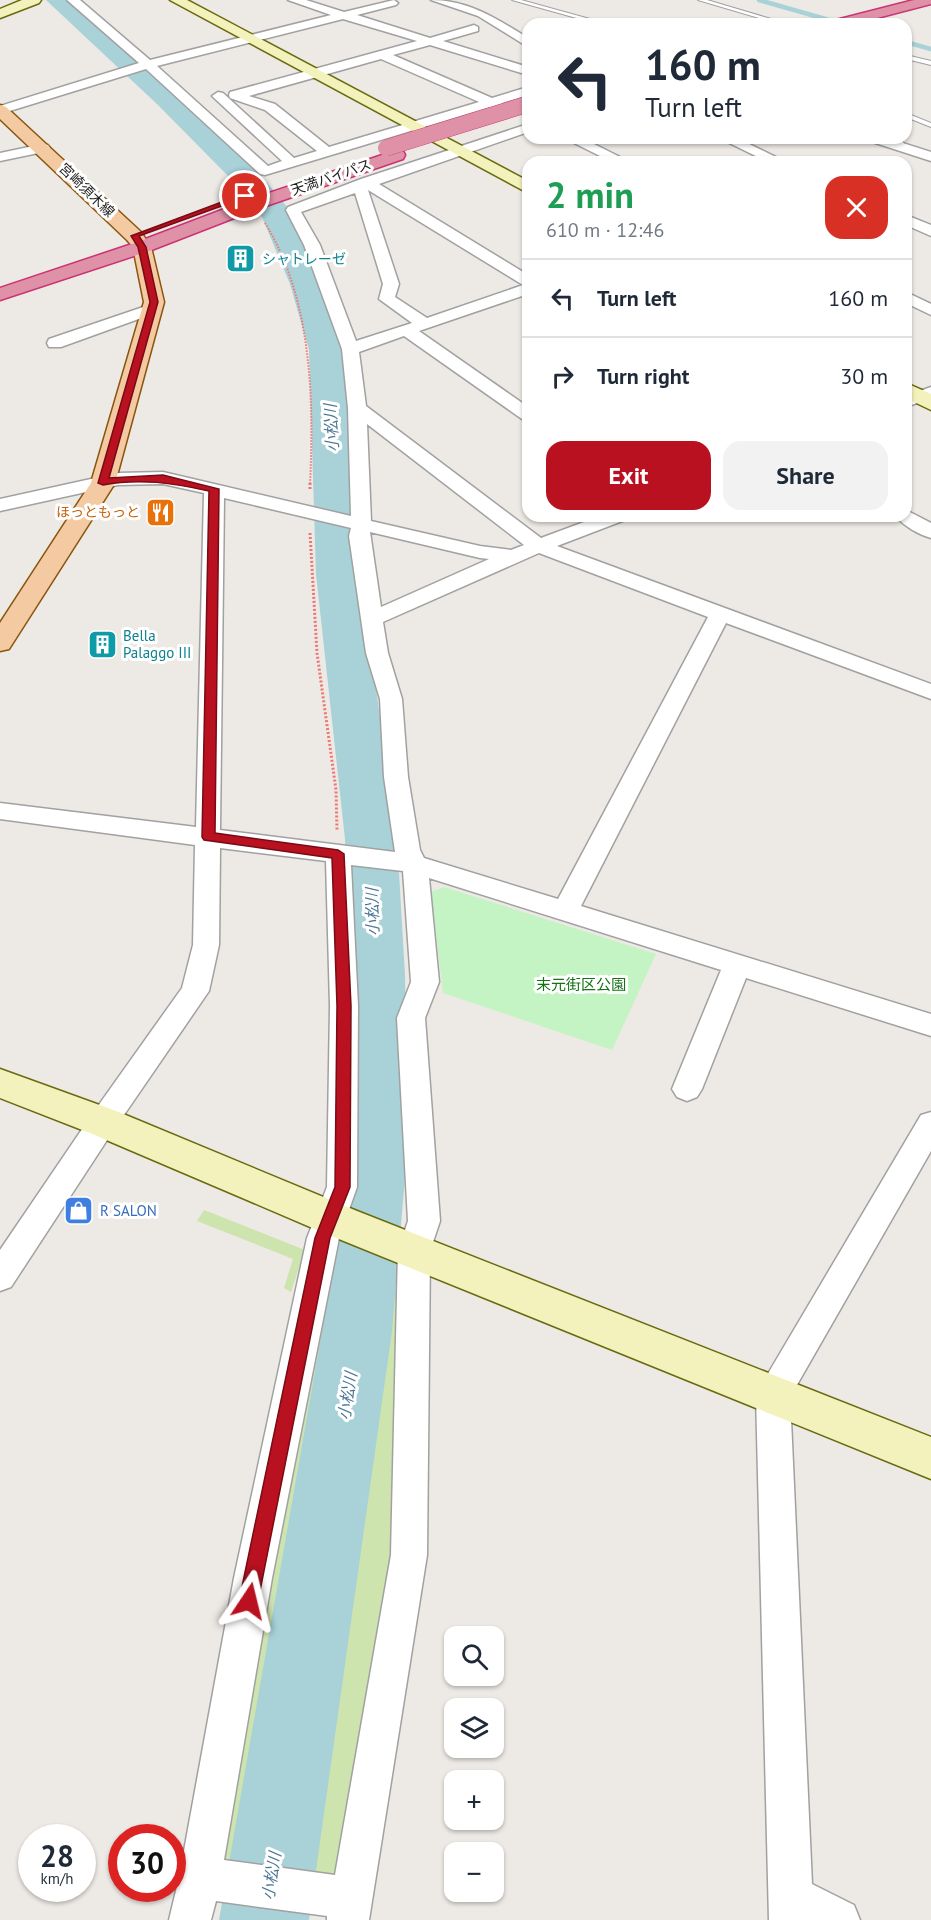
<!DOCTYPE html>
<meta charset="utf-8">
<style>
:root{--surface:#fff;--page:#f2f2f3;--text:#1f2937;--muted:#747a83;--line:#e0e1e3;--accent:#b91120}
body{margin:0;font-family:"PT Sans","Noto Sans JP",sans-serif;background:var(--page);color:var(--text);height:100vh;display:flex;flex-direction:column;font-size:22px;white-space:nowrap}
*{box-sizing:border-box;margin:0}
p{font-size:20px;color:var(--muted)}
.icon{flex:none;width:33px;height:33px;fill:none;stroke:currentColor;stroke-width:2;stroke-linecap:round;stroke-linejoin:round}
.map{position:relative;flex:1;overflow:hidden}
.drawer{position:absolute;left:522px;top:156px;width:390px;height:366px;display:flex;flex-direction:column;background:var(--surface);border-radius:18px;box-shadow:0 2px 4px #0004}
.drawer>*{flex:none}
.hud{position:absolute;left:522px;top:18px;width:390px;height:126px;border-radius:18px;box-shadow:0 2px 4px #0004;background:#fff;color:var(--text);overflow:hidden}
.tools{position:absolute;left:444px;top:1626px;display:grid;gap:12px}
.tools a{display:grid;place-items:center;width:60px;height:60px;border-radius:12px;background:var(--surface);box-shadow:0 2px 4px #0004;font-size:30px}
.speed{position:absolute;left:18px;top:1824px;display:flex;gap:12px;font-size:30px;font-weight:700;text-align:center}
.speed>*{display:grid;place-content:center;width:78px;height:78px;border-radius:50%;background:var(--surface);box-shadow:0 2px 4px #0004;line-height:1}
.speed small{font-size:15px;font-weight:400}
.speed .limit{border:9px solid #d22;background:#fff;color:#111}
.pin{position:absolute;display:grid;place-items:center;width:51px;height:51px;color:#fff;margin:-26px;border:3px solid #fff;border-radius:50%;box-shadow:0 2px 6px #0007}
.me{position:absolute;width:66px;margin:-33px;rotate:10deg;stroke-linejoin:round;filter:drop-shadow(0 0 4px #0008)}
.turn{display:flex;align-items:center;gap:21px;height:126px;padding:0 24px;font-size:27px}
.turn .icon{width:78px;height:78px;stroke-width:2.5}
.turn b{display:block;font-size:42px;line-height:51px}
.round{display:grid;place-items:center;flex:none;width:63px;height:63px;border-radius:18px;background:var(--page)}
.head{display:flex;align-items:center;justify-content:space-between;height:102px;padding:0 24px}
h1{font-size:36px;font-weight:700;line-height:45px;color:#1e9e55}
.cta{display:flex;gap:12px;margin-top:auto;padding:12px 24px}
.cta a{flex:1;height:69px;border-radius:18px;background:var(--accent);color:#fff;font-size:24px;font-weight:700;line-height:69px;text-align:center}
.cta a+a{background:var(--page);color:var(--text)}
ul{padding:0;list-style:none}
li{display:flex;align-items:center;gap:18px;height:78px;padding:0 24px;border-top:2px solid var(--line)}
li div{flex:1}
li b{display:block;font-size:22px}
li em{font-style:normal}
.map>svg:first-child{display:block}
.grass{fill:#cde4ae}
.park{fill:#c4f4c4}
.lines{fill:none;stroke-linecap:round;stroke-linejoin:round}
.stream{stroke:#a8d1d8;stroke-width:4.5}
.river{fill:#a8d1d8;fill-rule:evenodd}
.lane-casing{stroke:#a1a1a1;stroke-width:2}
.street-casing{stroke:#a1a1a1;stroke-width:3}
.secondary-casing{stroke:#696a0e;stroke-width:3}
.primary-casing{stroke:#8a550d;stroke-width:3}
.highway-casing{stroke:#ca3374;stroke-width:3}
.path-far1{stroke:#ee7775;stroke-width:2;stroke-dasharray:1.5 1.5;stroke-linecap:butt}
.path{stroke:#ee7775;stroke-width:3;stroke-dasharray:2 2;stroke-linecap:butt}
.lane{fill:#fff;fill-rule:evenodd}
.street{fill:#fff;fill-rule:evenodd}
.secondary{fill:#f4f2bc;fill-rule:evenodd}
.primary{fill:#f4caa3;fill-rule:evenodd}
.highway{fill:#df92a7;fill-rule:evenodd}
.highway-bridge-casing{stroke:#ca3374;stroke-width:17;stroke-linecap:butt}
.highway-bridge{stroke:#df92a7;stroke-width:16}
.route{fill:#b91120;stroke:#780b15;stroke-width:1.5}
.labels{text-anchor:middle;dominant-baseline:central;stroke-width:6;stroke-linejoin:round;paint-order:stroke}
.far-street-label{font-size:14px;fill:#1d1d1d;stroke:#fff}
.far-culture-label{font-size:14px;fill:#0d838f;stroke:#fff;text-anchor:start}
.far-food-label{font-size:14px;fill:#c56008;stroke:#fff;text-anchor:end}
.culture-label{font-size:15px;fill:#0d838f;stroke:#fff;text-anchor:start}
.park-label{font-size:15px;fill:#157215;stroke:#fff}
.shop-label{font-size:15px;fill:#366cbe;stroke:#fff;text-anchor:start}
.water-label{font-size:16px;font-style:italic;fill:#4c7795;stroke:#fff}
</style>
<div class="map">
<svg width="931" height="1920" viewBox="0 0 931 1920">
<rect width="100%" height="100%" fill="#ede9e4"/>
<!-- grass -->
<g class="grass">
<polygon points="204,1210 305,1250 291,1292 284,1288 293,1259 197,1221"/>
<polygon points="331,1262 404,1294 404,1554 345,1878 212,1860"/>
</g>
<!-- park -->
<polygon class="park" points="444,887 656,954 612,1050 443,993 431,892"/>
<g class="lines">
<!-- stream -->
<g class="stream">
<polyline points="759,0 843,24"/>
<polyline points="906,42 931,49"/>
</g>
<!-- river -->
<polygon class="river" points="46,0 72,0 178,93 257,171 288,208 324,284 345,350 360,574 397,839 405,975 408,1142 392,1331 309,1920 219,1920 322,1331 344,1142 347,975 345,839 316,574 309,350 290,284 262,217 235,183 158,105"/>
<defs>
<g id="lane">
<polygon points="512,0 521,0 608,24 598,24"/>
<polygon points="698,0 707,0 788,24 779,24"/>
<polygon points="906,55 931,61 931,65 906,59"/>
<polygon points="906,113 931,123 931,127 906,117"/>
<polygon points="894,138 901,138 906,148 902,148"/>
</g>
<g id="street">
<path d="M67,0H80L150,60L331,15L288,0H306L344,12L394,0L398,3L396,5L357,15L430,38L474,25L478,27V31L443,41L528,67V75L430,45L393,55L492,98L528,87V95L502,103V108L490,107L265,175L260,174L146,69L0,114V106L139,63ZM343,19L417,41L230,92L229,95L230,98L265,110L317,151L294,158L223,93L218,92L212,96L282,161L268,166L157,66ZM381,59L479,102L329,147L275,104L249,96Z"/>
<path d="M431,0C469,0 497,19 528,38V47L478,16Z"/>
<path d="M528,124V132L379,184L528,275V294L419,331L528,407V420L522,419L404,336L359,352L366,406L541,538L600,516H628L625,520L557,546L931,684V699L726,623L581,906L931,1014V1036L746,978L702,1089L697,1097L687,1101L677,1097L672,1089L721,970L429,878L439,982L425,1018L440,1221L430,1251L427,1555L369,1920H327V1916L216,1901L211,1920H169L179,1878L234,1578L307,1238L327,1187L330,1006L326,861L220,848L219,945L209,991L113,1131L11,1287L0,1291V1250L93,1113L182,988L193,945L195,845L0,819V803L196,827L204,493L163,484L118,485L0,511V499L118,473L163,472L351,516L348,408L342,349L304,245L286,210L288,207L361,179ZM368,190L523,285L427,318L395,297L399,284ZM355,193L383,284L379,299L412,323L356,341L320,245L301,212ZM367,424L524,545L511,550L480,546L371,521ZM224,498L351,528L349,536L366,653L380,699L384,777L395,852L220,830ZM370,532L480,558L489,559L381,607ZM539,553L708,617L558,899L424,858L420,850L408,777L402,699L388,653L383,622ZM351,865L403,871L411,982L397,1018L408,1221L398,1251L391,1555L335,1875L224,1860L272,1578L339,1238L357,1187L358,1006Z"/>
<polygon points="564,138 582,138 630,162 612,162"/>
<polygon points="719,138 737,138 786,162 768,162"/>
<polygon points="867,138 887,138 931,152 931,161 869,141"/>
<polygon points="43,144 48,145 50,148 48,151 0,161 0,153"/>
<polygon points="906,215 931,225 931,236 906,225"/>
<polygon points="906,292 931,304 931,315 906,303"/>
<polygon points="152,304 158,306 160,309 158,312 61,347 49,347 47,343 49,339"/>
<polygon points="931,387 931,398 906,407 906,396"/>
<path d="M906,510L931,523V538C920,535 903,526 896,516H906Z"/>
<polygon points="931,1112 931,1151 790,1397 812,1884 854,1905 860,1920 769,1920 756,1394 921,1115"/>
</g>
<g id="secondary">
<polygon points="22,0 41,0 39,3 0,18 0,9"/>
<polygon points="170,0 187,0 528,181 528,193"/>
<polygon points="906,383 931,394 931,410 906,398"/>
<polygon points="0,1069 116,1111 357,1211 931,1437 931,1479 329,1235 90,1133 0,1098"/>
</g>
<polygon id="primary" points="0,105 6,107 141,232 151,247 164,302 115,483 9,649 0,651 0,623 91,483 144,302 133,247 127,240 0,119"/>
<g id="highway">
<polygon points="914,0 931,0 931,4 854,24 830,24 832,21"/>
<polygon points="397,150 403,151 405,155 403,159 260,208 149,251 0,300 0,288 135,243 248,200"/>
</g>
</defs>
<!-- lane casing -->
<use href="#lane" class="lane-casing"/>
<!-- street casing -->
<use href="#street" class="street-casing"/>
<!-- secondary casing -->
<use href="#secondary" class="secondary-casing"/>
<!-- primary casing -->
<use href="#primary" class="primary-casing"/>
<!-- highway casing -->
<use href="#highway" class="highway-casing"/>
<!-- path-far1 -->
<path class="path-far1" d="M265,223C312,299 314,398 310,485"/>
<!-- path -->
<g class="path">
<polyline points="310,489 310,483"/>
<polyline points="310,533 317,653 336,790 337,830"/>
</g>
<!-- lane -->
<use href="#lane" class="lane"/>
<!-- street -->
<use href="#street" class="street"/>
<!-- secondary -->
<use href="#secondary" class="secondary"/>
<!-- primary -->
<use href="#primary" class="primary"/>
<!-- highway -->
<use href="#highway" class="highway"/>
<defs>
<polyline id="highway-bridge" points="386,148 528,104"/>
</defs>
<!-- highway-bridge casing -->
<use href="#highway-bridge" class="highway-bridge-casing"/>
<!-- highway-bridge -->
<use href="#highway-bridge" class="highway-bridge"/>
</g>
<!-- route -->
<path class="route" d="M243,194L249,196L139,236L146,247L158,302L109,478L163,475L219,489L215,833L338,850L344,854L351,1006L350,1187L330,1238L258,1601L255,1608L249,1610L242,1608L239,1601L315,1238L335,1187L337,1006L332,858L204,840L202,837L209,491C173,483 140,478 103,485L98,483L150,302L138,247L131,236Z"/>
<!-- icons -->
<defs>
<symbol id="building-square" viewBox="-11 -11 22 22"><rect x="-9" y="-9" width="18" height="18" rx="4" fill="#0f9aa8" stroke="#fff"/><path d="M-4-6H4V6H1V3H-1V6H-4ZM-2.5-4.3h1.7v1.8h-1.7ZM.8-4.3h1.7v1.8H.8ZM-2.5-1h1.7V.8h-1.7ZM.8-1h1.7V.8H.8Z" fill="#fff"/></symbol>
<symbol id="restaurant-square" viewBox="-11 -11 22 22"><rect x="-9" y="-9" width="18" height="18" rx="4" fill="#e8710a" stroke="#fff"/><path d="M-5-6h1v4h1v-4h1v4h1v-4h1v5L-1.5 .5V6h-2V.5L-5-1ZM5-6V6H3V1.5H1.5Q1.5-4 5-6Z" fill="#fff"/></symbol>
<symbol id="shop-square" viewBox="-11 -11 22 22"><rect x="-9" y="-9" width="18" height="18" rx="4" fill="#3f7fe0" stroke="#fff"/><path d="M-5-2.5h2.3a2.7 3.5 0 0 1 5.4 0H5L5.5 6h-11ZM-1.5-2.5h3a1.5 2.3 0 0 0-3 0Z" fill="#fff"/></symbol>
</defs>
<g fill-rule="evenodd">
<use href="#building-square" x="224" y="242" width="33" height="33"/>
<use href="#restaurant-square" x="144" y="496" width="33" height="33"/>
<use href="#building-square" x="86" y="628" width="33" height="33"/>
<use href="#shop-square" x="62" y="1194" width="33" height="33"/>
</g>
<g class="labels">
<!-- far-street labels -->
<g class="far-street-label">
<text transform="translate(331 177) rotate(-19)">天満バイパス</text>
<text transform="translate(87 190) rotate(44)">宮崎須木線</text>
</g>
<!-- far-culture labels -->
<g class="far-culture-label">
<text x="262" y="259">シャトレーゼ</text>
</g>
<!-- far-food labels -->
<g class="far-food-label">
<text x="140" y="512">ほっともっと</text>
</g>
<!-- culture labels -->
<g class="culture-label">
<text x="123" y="635">Bella<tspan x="123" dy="17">Palaggo III</tspan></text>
</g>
<!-- park labels -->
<g class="park-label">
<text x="581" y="984">末元街区公園</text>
</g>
<!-- shop labels -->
<g class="shop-label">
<text x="100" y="1210">R SALON</text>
</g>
<!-- water labels -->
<g class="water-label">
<text transform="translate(331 428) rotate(-93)">小松川</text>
<text transform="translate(372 912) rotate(-91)">小松川</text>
<text transform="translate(347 1396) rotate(-81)">小松川</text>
<text transform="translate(271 1876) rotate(-81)">小松川</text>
</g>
</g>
</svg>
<div class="tools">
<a><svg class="icon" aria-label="search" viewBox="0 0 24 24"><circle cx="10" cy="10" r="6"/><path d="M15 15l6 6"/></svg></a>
<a><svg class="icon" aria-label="layers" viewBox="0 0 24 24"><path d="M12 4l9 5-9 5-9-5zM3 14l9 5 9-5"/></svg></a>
<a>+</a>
<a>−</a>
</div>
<div class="speed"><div>28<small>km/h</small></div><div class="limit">30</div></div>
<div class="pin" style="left:245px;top:196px;background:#d93025"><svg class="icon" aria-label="arrive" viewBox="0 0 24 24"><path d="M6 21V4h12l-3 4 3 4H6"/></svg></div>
<svg class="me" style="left:249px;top:1601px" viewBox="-20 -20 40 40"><path d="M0-17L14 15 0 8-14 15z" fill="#b91120" stroke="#fff" stroke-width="4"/></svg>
<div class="hud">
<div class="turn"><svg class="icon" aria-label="left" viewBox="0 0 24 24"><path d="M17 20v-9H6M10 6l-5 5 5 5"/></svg><div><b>160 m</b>Turn left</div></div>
</div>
<section class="drawer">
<div class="head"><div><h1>2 min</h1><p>610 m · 12:46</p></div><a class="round" style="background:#d93025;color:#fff"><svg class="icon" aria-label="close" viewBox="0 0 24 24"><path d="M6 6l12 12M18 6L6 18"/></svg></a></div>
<ul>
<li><svg class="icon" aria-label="left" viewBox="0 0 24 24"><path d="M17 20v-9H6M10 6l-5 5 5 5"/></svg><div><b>Turn left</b></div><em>160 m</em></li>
<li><svg class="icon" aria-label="right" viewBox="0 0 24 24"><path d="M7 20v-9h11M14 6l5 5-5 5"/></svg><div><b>Turn right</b></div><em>30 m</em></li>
</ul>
<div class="cta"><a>Exit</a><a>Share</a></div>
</section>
</div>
